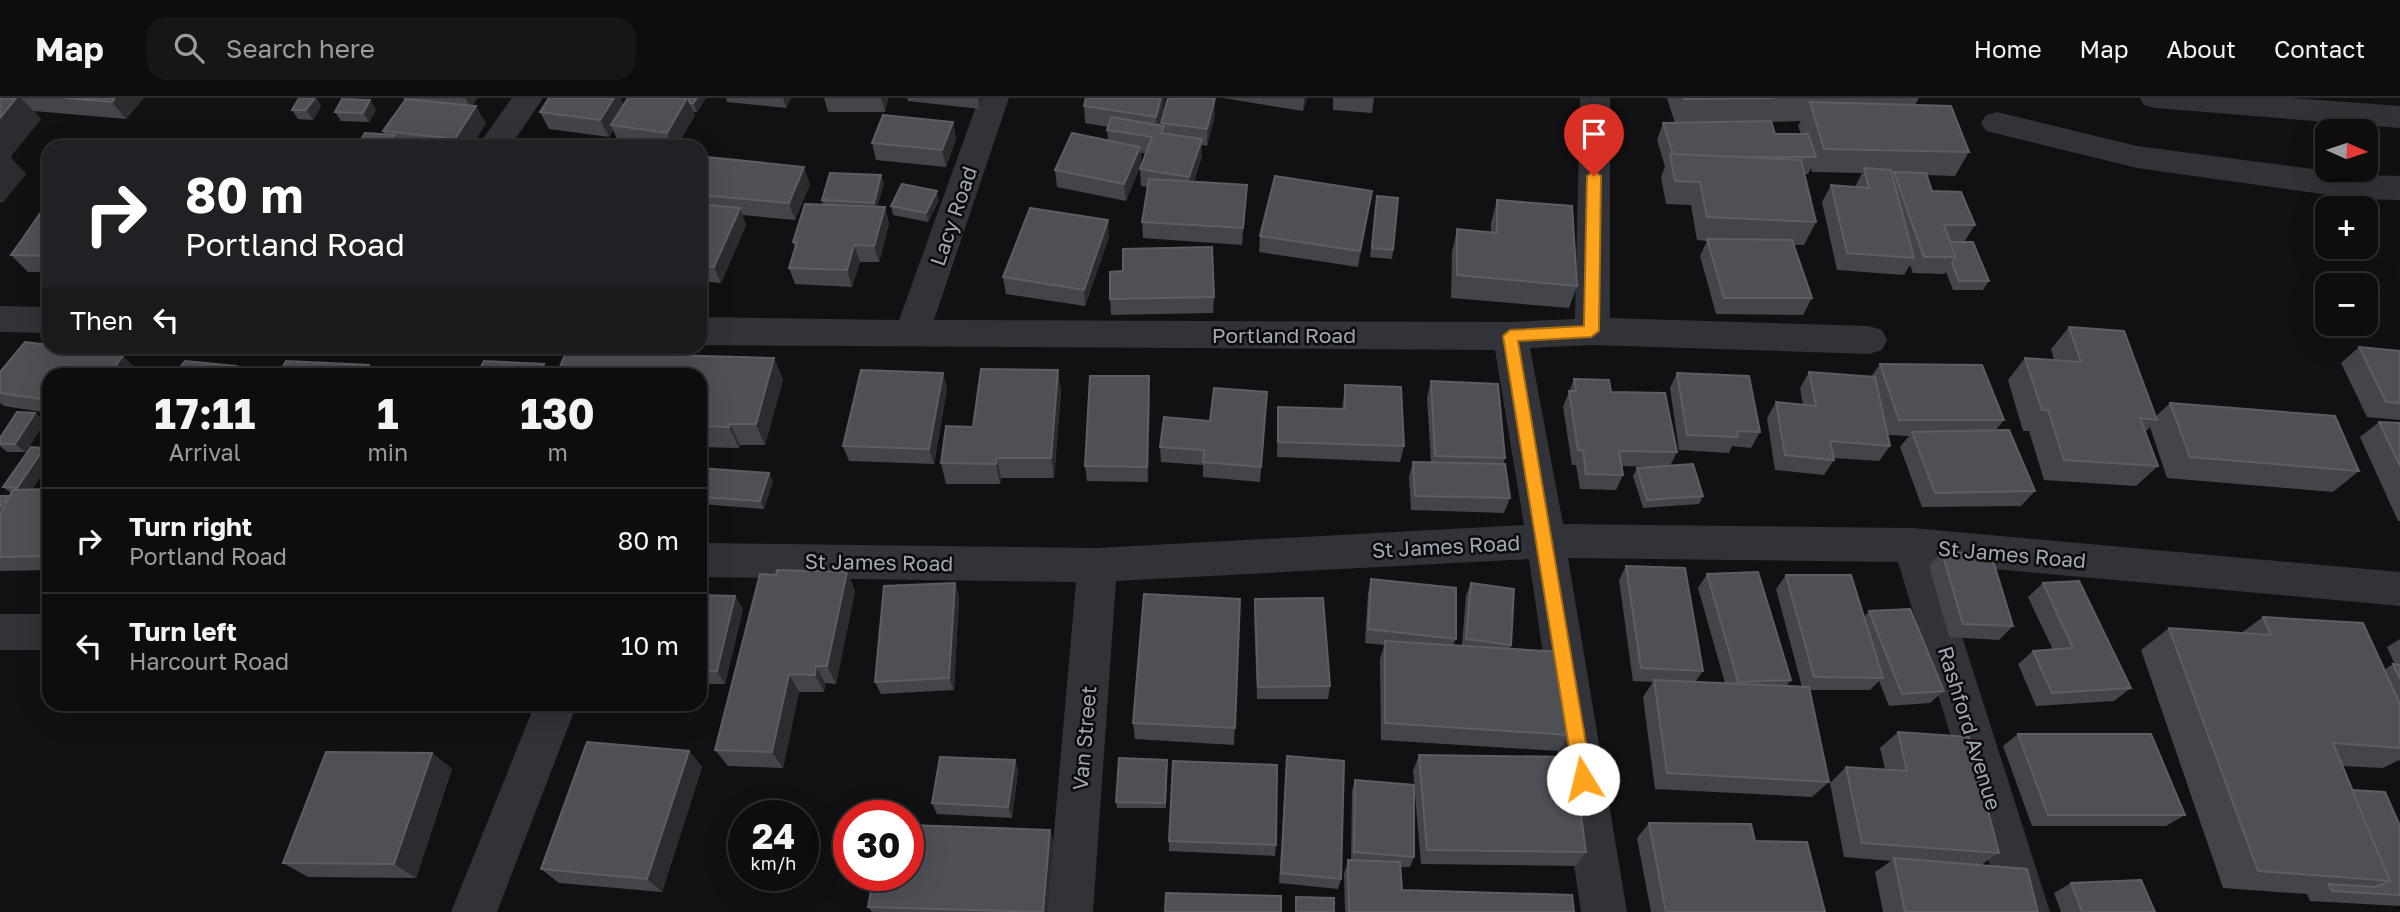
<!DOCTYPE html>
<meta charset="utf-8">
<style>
:root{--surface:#0d0d0e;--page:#161617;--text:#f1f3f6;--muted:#9a9c9e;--line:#2d2d2e}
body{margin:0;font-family:"Golos Text",sans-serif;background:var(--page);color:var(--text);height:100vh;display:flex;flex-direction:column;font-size:26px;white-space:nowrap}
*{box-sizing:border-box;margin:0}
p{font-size:23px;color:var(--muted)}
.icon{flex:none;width:38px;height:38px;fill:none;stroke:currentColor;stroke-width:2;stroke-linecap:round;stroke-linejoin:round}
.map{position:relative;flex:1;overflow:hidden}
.panel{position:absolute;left:42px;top:270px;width:665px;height:343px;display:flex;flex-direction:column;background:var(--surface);border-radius:21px;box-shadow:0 7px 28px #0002,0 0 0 2px var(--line)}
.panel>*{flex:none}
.top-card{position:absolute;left:42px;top:42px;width:665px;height:214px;border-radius:21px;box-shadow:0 7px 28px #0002,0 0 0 2px var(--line);background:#202124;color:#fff;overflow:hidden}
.needle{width:46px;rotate:93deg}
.fabs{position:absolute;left:2315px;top:21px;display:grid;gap:14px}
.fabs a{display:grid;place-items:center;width:63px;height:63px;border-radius:14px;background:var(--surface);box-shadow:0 7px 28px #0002,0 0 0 2px var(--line);font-size:35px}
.speed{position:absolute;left:728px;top:702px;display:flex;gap:14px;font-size:35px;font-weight:700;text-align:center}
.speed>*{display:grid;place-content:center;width:91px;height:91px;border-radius:50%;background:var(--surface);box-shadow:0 7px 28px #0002,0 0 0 2px var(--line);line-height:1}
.speed small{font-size:18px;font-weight:400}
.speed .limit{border:10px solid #d22;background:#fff;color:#111}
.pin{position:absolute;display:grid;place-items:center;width:60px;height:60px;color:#fff;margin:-72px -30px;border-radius:50% 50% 50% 0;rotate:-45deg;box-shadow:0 0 7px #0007}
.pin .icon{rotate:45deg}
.me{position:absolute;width:77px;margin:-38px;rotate:351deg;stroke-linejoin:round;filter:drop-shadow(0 0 5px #0008)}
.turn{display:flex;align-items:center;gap:24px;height:147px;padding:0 28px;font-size:32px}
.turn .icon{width:91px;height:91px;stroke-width:2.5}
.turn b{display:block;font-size:49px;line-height:60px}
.then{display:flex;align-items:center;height:66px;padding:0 28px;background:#0003;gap:14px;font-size:26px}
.eta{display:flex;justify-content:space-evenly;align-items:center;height:119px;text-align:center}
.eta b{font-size:42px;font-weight:700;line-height:49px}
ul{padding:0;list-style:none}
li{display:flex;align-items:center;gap:21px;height:105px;padding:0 28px;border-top:2px solid var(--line)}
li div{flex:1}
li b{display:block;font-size:26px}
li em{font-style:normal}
header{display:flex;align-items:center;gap:42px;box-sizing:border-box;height:98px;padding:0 35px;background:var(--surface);border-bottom:2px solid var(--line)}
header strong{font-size:33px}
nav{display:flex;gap:38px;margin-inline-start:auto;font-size:24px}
.search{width:490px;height:63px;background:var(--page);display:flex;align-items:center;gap:18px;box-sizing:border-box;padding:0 24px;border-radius:21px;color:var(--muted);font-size:26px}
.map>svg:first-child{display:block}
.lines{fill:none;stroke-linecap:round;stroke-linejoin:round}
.minor{fill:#323338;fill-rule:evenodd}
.wall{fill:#44454b;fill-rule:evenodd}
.shaded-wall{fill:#2b2c30}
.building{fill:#4e5056;stroke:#5b5e65;stroke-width:2}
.route{fill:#ffa51d;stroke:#a66b13;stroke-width:2}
.labels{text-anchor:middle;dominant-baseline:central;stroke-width:5;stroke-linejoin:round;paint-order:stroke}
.street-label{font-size:21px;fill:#a1a8b5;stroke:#0c0c0e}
</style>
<header>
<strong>Map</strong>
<div class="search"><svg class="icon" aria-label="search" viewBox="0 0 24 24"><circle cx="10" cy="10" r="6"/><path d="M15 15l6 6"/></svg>Search here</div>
<nav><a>Home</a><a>Map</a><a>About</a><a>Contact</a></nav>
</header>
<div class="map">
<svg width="2400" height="814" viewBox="0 0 2400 814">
<rect width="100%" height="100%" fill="#111113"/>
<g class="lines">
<!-- minor -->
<g class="minor">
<polygon points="512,0 543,0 510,49 477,49"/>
<polygon points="979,0 1009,0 934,222 1510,224 1575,221 1580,0 1610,0 1610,220 1869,228 1882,232 1887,242 1882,252 1869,256 1592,247 1530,250 1563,426 1913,430 2400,474 2400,508 1939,466 2050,814 2004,814 1898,464 1568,460 1627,814 1581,814 1529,461 1116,483 1093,814 1047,814 1076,484 700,479 700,445 1097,450 1524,427 1495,252 700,247 700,219 899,222"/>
<polygon points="2140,0 2291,0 2400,8 2400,30 2155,10 2144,7"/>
<polygon points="1997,14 2137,48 2358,77 2400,78 2400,102 2358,101 2137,70 1986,33 1981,25 1986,17"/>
<polygon points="0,208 49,209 49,235 0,234"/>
<rect x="0" y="516" width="49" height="36"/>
<polygon points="535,606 577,606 497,814 451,814"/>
</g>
</g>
<!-- wall -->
<g class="wall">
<polygon points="0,0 144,0 126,21 34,13 41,21 10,59 26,76 3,104 0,104"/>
<polygon points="299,0 316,0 321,8 313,22 298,21 292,12"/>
<polygon points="403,0 477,0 472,8 486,25 471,49 356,49 385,36 383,33 405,2"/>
<polygon points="620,0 624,8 628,0 625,0 706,0 697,14 693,14 695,17 676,49 651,49 619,45 613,32 609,39 549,31 540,14"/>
<polygon points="726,0 791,0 786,10 727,4"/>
<polygon points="824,0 888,0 885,14 828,14"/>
<polygon points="907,0 984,0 980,11 908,3"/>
<polygon points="1086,0 1165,0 1159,28 1161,28 1161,25 1215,0 1215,17 1207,48 1202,47 1202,58 1194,83 1247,87 1242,147 1143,140 1142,124 1147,89 1141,88 1140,71 1146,55 1141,55 1141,66 1126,103 1057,89 1055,72 1108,42 1107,32 1108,29 1085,25 1084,8"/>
<polygon points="1223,0 1307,0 1303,13"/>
<polygon points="1333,0 1374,0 1372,15 1333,12"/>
<path d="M1667,0H1919L1915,7L1969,54L1955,78L1926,77L1932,93L1975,127L1964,144L1989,183L1983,192H1953L1946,174L1944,176L1913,175L1910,167L1904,177L1837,172L1822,104L1831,87L1855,89L1862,75L1812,74L1811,70L1808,76H1804L1816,124L1804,147H1794L1812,200L1803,217L1716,216L1700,158L1707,143L1697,142L1691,107L1666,106L1661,79L1665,69L1657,42L1663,25H1675ZM1801,23L1798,28L1801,36H1775L1771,24Z"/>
<polygon points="370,2 376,12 369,24 341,23 335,14"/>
<polygon points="953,24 956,41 946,69 876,62 872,45"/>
<polygon points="700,73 810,86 795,122 742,117 746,127 721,185 700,183"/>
<polygon points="884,86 877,109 885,109 889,126 879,164 860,164 852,189 795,186 789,170 795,150 793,144 823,106 822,102"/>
<polygon points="1372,93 1358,169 1259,154 1260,138"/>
<polygon points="939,102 928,124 893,117 891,108"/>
<polygon points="1497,102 1577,188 1569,210 1451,200 1452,154 1457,131 1491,134 1491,125"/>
<polygon points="49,103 49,174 28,174 11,157"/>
<polygon points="1375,107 1393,152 1392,161 1370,159"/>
<polygon points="1109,139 1085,208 1006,196 1003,179"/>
<polygon points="1214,199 1213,215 1111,217 1110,201"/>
<polygon points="2069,229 2156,318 2170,305 2359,373 2333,394 2167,380 2150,329 2145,334 2158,368 2136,388 2044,382 2029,333 2023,333 2008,282 2025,260 2054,262 2051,251"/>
<polygon points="2359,249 2400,253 2400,322 2367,319 2341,265"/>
<polygon points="774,260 783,282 765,347 740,347 739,350 700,349 700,276"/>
<polygon points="1880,266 2004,322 1995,333 2035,393 2021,408 1922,409 1900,349 1909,338 1888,337 1890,348 1879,363 1834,360 1834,362 1824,377 1775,372 1767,320 1776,304 1803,307 1800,290 1809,274 1871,279"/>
<polygon points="0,274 140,274 138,276 49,276 49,315 4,308 0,305"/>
<polygon points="943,275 947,291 934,366 849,363 843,348"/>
<polygon points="1677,275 1760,334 1751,350 1732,348 1729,355 1679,352 1670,290"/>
<polygon points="1574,281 1611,294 1677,354 1670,368 1703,398 1699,406 1643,410 1633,378 1637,370 1657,369 1622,368 1623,377 1616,392 1580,391 1576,367 1572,367 1563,309"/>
<polygon points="1431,283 1505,360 1503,366 1510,400 1504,415 1411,412 1409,379 1413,364 1431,365 1427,299"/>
<polygon points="1345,287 1404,348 1400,364 1277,359 1278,309 1342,311"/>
<polygon points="1061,293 1054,380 1001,380 1000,386 946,386 941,365 973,329"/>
<polygon points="1150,294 1148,384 1087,383 1085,368"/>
<polygon points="1267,294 1260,384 1203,379 1203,367 1161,364 1160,349"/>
<polygon points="35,315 45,323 26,354 7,354 0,348 0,340"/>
<polygon points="2379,324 2400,325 2400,423 2398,423 2360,339"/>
<polygon points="44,350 49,354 49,366 32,391 49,391 49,472 0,473 0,398 9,399 11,395 3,389"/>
<polygon points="700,370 773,383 764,411 700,406"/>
<polygon points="1942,454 2013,528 1999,542 1949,539 1929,468"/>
<polygon points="1626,468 1703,573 1695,584 1725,585 1698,490 1707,476 1791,582 1786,588 1802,589 1776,491 1786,477 1864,519 1869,513 1944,593 1930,605 1889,608 1879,583 1870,592 1809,592 1829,684 1812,699 1655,691 1643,599 1653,584 1633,583 1619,482"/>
<polygon points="847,474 855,493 836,586 825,585 824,594 799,594 783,670 728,668 715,652 776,477"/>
<polygon points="1371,481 1456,541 1453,547 1462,547 1466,498 1471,485 1511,547 1510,550 1569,637 1559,653 1381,642 1380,561 1384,547 1365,545 1368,495"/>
<polygon points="955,485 959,499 954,592 881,596 875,584"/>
<polygon points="2043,485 2131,590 2114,603 2036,608 2018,566 2033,553 2053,552 2028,499"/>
<polygon points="700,497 735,498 743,511 725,586 700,586"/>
<polygon points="1240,501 1234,647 1135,641 1133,625"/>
<polygon points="1255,501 1330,588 1328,601 1257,601 1254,515"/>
<polygon points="2263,519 2384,572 2393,566 2395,567 2387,549 2400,541 2400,665 2399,662 2383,670 2342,668 2352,692 2400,728 2400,808 2310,803 2307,796 2223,790 2141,552 2169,530 2241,535"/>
<polygon points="1898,634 1999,755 1981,767 2038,814 1883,814 1875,774 1891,763 1844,759 1830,685 1846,669 1885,671 1880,650"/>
<polygon points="2018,636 2185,717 2166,728 2032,728 2003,648"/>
<polygon points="689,653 702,669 662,794 559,785 541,771"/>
<polygon points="432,655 452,671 416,780 308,779 283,765"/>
<polygon points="1419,657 1586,754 1576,768 1421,766 1413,673"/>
<polygon points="1287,658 1341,781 1338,791 1279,785 1286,670"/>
<polygon points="1015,662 1018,673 1012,720 937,716 932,705"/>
<polygon points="1167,662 1166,710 1117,710 1116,704"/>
<polygon points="1355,682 1414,759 1410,769 1400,769 1402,792 1574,814 1345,814 1344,776 1348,762 1351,762 1352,693"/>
<polygon points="1649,725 1755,743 1825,814 1651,814 1637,740"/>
<polygon points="1050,732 1054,746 1048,814 872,814 868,809"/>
<polygon points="1169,743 1276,747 1275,758 1169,753"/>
<polygon points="2071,785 2155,814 2061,814 2054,795"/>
</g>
<!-- shaded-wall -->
<g class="shaded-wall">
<polygon points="16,0 21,0 41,21 10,59 26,76 3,104 0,102 0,20"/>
<polygon points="115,0 144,0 126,21 112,4"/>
<polygon points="315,0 321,8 313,22 306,12"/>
<polygon points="465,0 477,0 471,10"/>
<polygon points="614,0 620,0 625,12 611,27 613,32 609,39 600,22"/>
<polygon points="687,0 695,17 676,49 673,49 667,35"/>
<polygon points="697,0 706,0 697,14 693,5"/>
<polygon points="783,0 791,0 786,10"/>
<polygon points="881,0 888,0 885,14"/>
<polygon points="978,0 984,0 980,11"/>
<polygon points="1161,0 1165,0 1165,2 1157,37 1156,19"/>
<polygon points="1215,0 1215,17 1207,48 1207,31"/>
<polygon points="1304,0 1307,0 1303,13"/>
<polygon points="370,2 376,12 369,24 363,15"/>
<polygon points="476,8 486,25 471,49 460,49 455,41"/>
<polygon points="953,24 956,41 946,69 942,52"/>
<polygon points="395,37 403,49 388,49"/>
<polygon points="1202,41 1202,58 1189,96 1189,79"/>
<polygon points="1140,49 1141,66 1126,103 1124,86"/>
<polygon points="804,69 810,86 795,122 789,105"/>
<polygon points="881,77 884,86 876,114 874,105"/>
<polygon points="1247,87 1246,104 1242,147 1243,130"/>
<polygon points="937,93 939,102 928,124 926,115"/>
<polygon points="1372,93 1369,109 1358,169 1360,153"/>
<polygon points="885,109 889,126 879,164 874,148"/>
<polygon points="740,110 746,127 721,185 714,169"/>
<polygon points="1108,122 1109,139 1085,208 1084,192"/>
<polygon points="854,147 860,164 852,189 847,172"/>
<polygon points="123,258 140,274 138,276 109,276"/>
<polygon points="774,260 783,282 765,347 756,326"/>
<polygon points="544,266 551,276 540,276"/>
<polygon points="369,267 377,276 364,276"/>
<polygon points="237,268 245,276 232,276"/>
<polygon points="1058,272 1061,293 1054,380 1051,360"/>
<polygon points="943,275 947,291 934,366 929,351"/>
<polygon points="1149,278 1150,294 1148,384 1147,369"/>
<polygon points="35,315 45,323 26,354 15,346"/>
<polygon points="730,326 740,347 739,350 729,329"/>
<polygon points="44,350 49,354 49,366 27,398 17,390"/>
<polygon points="997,360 1001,380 1000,386 996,366"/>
<polygon points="769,375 773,383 764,411 760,403"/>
<polygon points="8,398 18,406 0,435 0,410"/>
<polygon points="847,474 855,493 836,586 827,568"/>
<polygon points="955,485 959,499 954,592 949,580"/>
<polygon points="735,498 743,511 725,586 717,573"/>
<polygon points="816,568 825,585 824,594 815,577"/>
<polygon points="789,576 799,594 783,670 772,654"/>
<polygon points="689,653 702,669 662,794 647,781"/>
<polygon points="432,655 452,671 416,780 394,766"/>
<polygon points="1015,662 1018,673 1012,720 1008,709"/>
<polygon points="1050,732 1054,746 1048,814 1043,814"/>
</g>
<!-- building -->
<g class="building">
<polygon points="0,0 16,0 0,20"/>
<polygon points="65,0 115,0 112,4"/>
<polygon points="299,0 315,0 306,12 292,12"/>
<polygon points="549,0 614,0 600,22 540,14"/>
<polygon points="628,0 687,0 667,35 611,27"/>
<polygon points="688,0 697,0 693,5 690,5"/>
<polygon points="1086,0 1161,0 1156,19 1084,8"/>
<polygon points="1168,0 1215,0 1207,31 1161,25"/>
<polygon points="1684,0 1774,0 1684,1"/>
<polygon points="342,1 370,2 363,15 335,14"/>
<polygon points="406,1 476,8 455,41 383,33"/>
<polygon points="1810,4 1951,8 1969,54 1824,51"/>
<polygon points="883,17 953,24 942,52 872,45"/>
<polygon points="1111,19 1164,28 1161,35 1202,41 1189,79 1140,71 1152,39 1107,32"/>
<polygon points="1771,23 1775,36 1808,36 1816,59 1748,59 1673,56 1663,25"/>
<polygon points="365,35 395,37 388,49 393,49 356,49"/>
<polygon points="1072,35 1140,49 1124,86 1055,72"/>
<polygon points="1670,56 1801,62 1816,124 1707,119 1700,84 1675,83"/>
<polygon points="707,59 804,69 789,105 700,97 700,73"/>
<polygon points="1864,70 1891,72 1914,160 1847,155 1831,87 1869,90"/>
<polygon points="1894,74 1926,75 1932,93 1961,94 1975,127 1944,127 1956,159 1924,159"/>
<polygon points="830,75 881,77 874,105 822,102"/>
<polygon points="1275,78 1372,93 1360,153 1260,138"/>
<polygon points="1149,81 1247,87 1243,130 1142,124"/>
<polygon points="902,86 937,93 926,115 891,108"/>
<polygon points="1377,98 1398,100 1393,152 1372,150"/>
<polygon points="1497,102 1572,108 1577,188 1457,177 1457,131 1497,135"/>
<polygon points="49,103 49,158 11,157"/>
<polygon points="700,106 740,110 714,169 700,167"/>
<polygon points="805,106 885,109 874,148 854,147 847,172 789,170 797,144 793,144"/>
<polygon points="1030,110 1108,122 1084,192 1003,179"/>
<polygon points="1707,141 1792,142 1812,200 1724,200"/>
<polygon points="1950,144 1973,144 1989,183 1959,183 1952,165 1956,159"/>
<polygon points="1212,149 1214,199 1110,201 1110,174 1123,173 1123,151"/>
<polygon points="2069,229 2124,233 2157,322 2140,320 2158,368 2064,362 2048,312 2042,312 2025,260 2081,264"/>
<polygon points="25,244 49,247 49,248 59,248 123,258 109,276 49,276 49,302 0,295 0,274"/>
<polygon points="2359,249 2400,253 2400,305 2386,304"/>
<polygon points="566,254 774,260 756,326 730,326 729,329 700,328 700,276 557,276"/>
<polygon points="185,263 237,268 232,276 175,276"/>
<polygon points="286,263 369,267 364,276 279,276"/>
<polygon points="484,263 544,266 540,276 477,276"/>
<polygon points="1880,266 1982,267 2004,322 1899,322"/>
<polygon points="981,271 1058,272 1051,360 997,360 996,366 941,365 946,328 973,329"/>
<polygon points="861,272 943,275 929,351 843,348"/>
<polygon points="1809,274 1875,279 1890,348 1830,343 1834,362 1785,357 1776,304 1816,308"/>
<polygon points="1677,275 1749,278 1760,334 1737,333 1738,339 1687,337"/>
<polygon points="1090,278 1149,278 1147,369 1085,368"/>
<polygon points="1574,281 1609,282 1611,294 1665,295 1677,354 1619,353 1623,377 1586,376 1583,352 1578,352 1569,293 1576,293"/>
<polygon points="1431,283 1498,286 1505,360 1435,358"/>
<polygon points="1345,287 1401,289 1404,348 1278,344 1278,309 1345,311"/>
<polygon points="1214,290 1267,294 1261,369 1203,364 1204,352 1160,349 1164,319 1210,323"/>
<polygon points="2170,305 2335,318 2359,373 2190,359"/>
<polygon points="17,314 35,315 15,346 0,346 0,340"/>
<polygon points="2379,324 2400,325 2400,368"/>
<polygon points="2009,332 2035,393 1935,395 1912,334"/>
<polygon points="31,349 44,350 17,390 3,389"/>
<polygon points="1413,364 1505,366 1510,400 1415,398"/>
<polygon points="1693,366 1703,398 1647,402 1637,370"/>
<polygon points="700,370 769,375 760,403 700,399"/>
<polygon points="49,391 49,458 0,459 0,416 13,392"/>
<polygon points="0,398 8,398 0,410"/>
<polygon points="1942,454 1991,456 2013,528 1963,526"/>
<polygon points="1626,468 1685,470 1703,573 1641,570"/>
<polygon points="777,472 847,474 827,568 816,568 815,577 789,576 772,654 715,652 760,476 776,477"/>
<polygon points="1758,474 1791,582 1738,584 1707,476"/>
<polygon points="1786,477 1851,477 1883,580 1814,579"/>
<polygon points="1371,481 1456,490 1456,541 1368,531"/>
<polygon points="2079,483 2131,590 2052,595 2033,553 2073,550 2043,485"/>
<polygon points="955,485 949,580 875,584 884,488"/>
<polygon points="1471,485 1514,491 1511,547 1466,541"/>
<polygon points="1144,496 1240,501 1235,630 1133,625"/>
<polygon points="700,497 735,498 717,573 700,573"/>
<polygon points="1323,500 1330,588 1258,589 1255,501"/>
<polygon points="1910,511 1944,593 1902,596 1869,513"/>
<polygon points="2263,519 2363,525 2400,606 2400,650 2333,645 2390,783 2258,773 2169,530 2271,537"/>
<polygon points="1385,543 1562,554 1569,637 1385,625"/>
<polygon points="2393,566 2400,567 2400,581"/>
<polygon points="1654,582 1809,589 1829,684 1667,675"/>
<polygon points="1898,634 1969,639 1999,755 1862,745 1846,669 1907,673"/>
<polygon points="2018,636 2151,636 2185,717 2048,717"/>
<polygon points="587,644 689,653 647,781 541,771"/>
<polygon points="326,654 432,655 394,766 283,765"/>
<polygon points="1419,657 1573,659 1586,754 1427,752"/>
<polygon points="1287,658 1344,663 1341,781 1281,775"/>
<polygon points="940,659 1015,662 1008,709 932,705"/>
<polygon points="1119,660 1167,662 1165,705 1116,704"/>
<polygon points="1173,663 1277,667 1276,747 1169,743"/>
<polygon points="1355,682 1414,687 1414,759 1354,754"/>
<polygon points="2352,692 2385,694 2400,728 2400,797 2332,793 2329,786 2375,789 2390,783"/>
<polygon points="1649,725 1751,726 1755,743 1807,744 1825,814 1666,814"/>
<polygon points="908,727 1050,732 1043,814 868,809 874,777 908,777"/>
<polygon points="1894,760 2027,771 2038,814 1905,814"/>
<polygon points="1348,762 1400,764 1402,792 1572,797 1574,814 1349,814"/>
<polygon points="2141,782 2155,814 2082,814 2071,785"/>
<polygon points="1166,795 1281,798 1281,814 1165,814"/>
<polygon points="1296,799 1334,800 1334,814 1296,814"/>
</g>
<!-- route -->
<polygon class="route" points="1594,73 1601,78 1599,233 1591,239 1518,243 1592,681 1589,688 1583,690 1576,688 1574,681 1503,238 1510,232 1584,228 1587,78"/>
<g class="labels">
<!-- street labels -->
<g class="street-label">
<text transform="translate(953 118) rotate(-71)">Lacy Road</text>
<text x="1284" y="237">Portland Road</text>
<text transform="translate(1446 448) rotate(-3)">St James Road</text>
<text transform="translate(2012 456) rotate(5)">St James Road</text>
<text transform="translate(879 464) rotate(1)">St James Road</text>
<text transform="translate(1970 630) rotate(73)">Rashford Avenue</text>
<text transform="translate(1084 640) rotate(-85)">Van Street</text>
</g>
</g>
</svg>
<div class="fabs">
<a><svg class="needle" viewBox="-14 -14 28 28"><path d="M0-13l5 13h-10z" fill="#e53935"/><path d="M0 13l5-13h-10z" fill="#9a9c9e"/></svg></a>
<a>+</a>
<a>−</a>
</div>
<div class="speed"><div>24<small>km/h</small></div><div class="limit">30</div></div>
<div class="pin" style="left:1594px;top:78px;background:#d93025"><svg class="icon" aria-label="arrive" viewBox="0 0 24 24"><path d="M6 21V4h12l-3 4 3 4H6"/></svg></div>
<svg class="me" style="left:1583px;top:681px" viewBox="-20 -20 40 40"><circle r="19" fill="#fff"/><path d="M0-13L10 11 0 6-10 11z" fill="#ffa51d"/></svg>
<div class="top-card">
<div class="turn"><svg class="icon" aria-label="right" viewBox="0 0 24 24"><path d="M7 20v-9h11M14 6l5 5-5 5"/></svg><div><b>80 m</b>Portland Road</div></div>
<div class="then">Then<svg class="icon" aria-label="left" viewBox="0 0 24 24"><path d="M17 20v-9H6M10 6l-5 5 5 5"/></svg></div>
</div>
<section class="panel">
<div class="eta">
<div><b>17:11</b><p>Arrival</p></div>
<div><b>1</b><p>min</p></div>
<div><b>130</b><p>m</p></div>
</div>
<ul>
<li><svg class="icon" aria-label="right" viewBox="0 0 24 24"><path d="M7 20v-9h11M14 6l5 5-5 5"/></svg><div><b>Turn right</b><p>Portland Road</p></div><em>80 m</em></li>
<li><svg class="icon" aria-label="left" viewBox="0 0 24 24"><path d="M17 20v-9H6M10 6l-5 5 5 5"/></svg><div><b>Turn left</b><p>Harcourt Road</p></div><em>10 m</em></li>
</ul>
</section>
</div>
